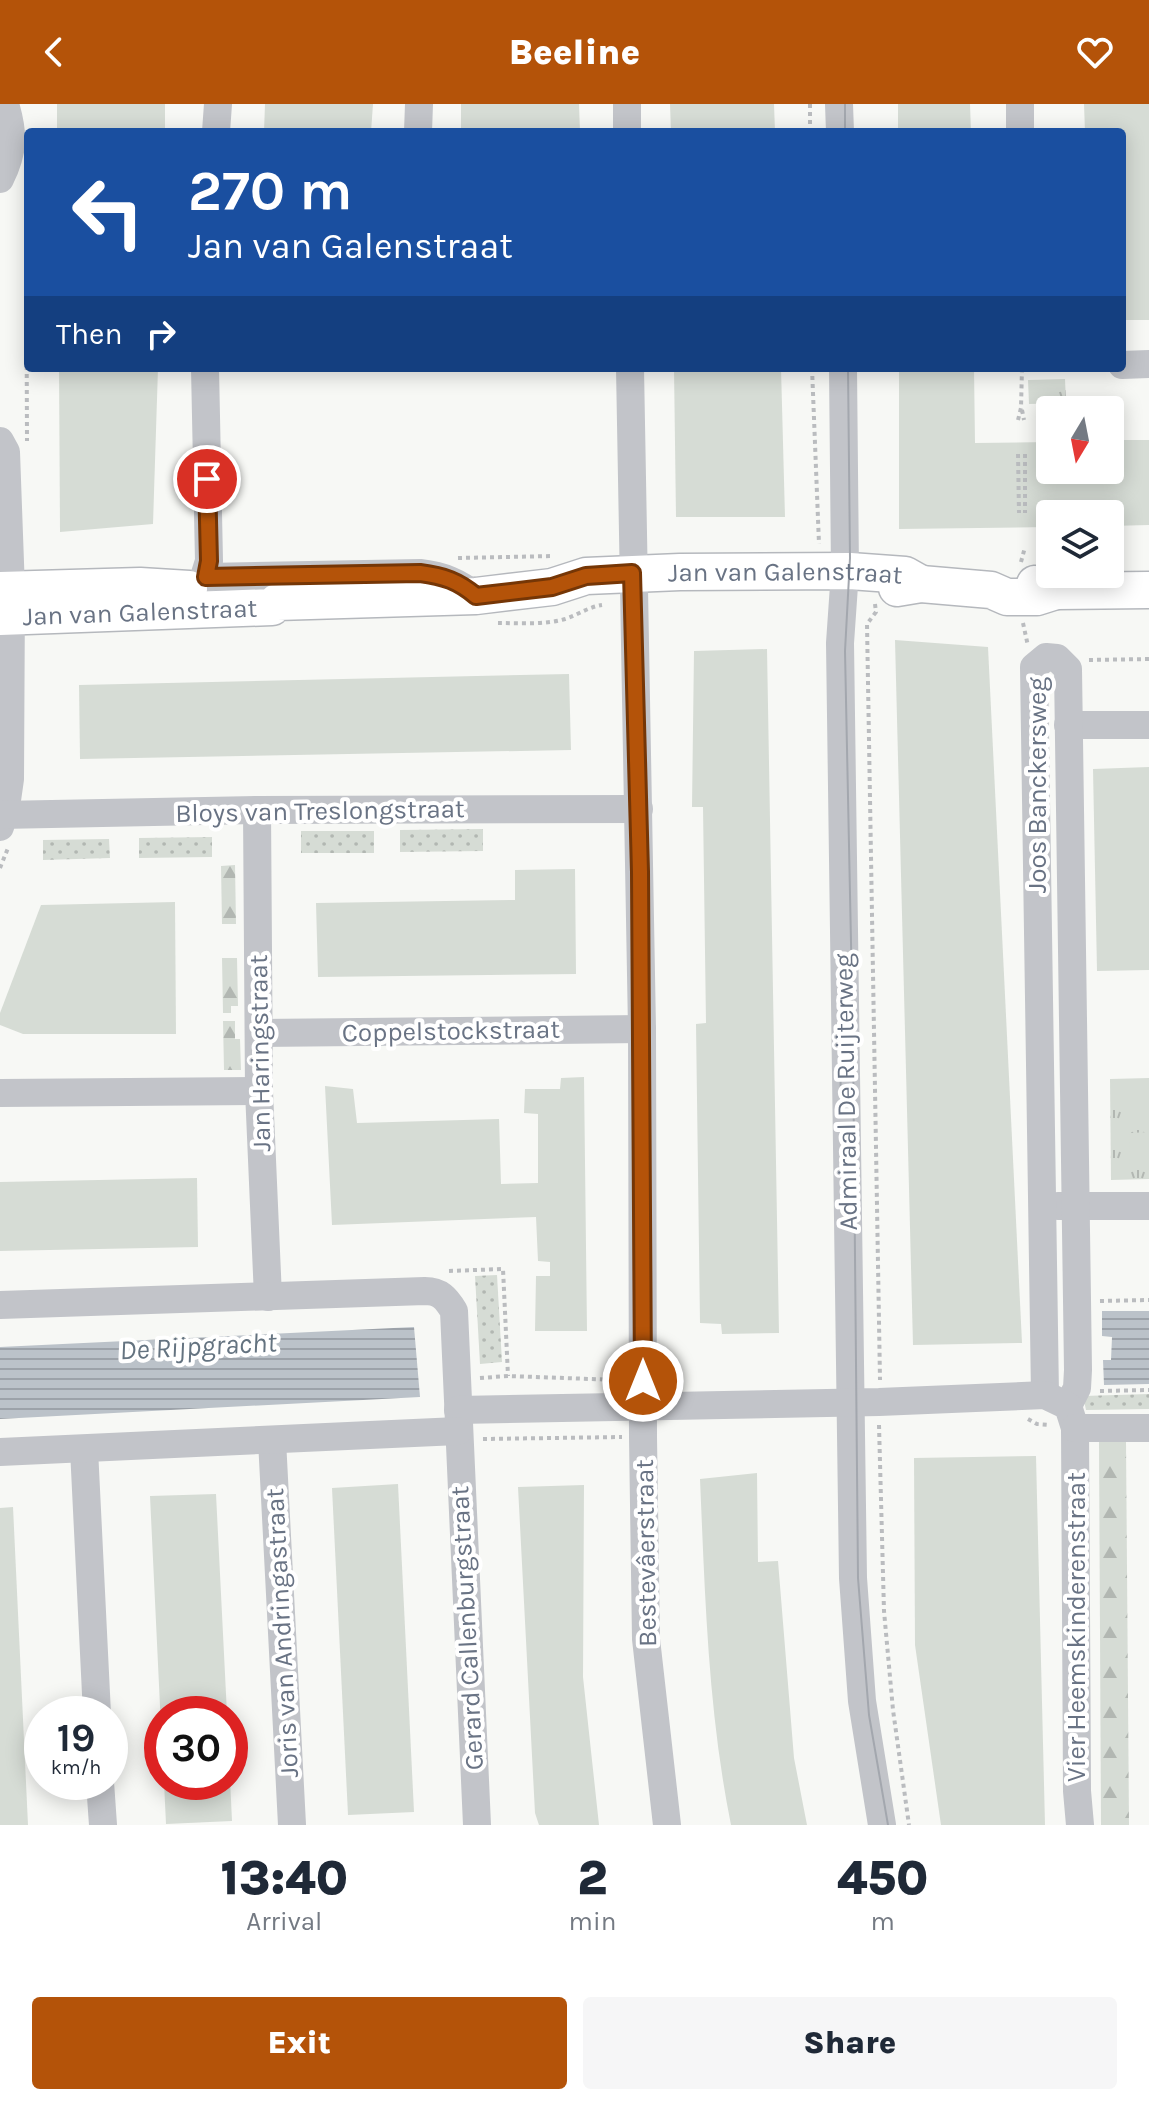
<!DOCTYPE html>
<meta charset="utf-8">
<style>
:root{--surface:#fff;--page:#f6f6f7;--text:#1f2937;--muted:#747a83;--accent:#b45309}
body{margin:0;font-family:Karla,sans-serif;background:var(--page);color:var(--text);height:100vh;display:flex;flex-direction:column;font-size:30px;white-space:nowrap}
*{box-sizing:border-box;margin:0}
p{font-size:26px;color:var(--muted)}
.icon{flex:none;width:44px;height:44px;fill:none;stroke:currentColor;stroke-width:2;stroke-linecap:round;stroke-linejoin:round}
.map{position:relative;height:1721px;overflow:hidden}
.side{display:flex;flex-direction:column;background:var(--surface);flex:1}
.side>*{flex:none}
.top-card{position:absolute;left:24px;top:24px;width:1102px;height:244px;border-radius:8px;box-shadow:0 4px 20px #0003;background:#1a4fa0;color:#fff;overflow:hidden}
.needle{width:52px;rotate:190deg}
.buttons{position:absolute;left:1036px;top:292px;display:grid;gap:16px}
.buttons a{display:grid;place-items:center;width:88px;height:88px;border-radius:8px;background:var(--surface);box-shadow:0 4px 20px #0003;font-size:40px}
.speed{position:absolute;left:24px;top:1592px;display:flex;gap:16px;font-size:40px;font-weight:700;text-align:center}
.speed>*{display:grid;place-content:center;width:104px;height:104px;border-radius:50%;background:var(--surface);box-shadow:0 4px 20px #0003;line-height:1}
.speed small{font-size:20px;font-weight:400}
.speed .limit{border:12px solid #d22;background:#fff;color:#111}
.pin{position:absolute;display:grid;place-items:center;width:68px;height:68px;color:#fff;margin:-34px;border:4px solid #fff;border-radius:50%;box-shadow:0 2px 8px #0007}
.me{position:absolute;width:88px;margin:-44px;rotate:0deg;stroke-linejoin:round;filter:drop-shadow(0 0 6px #0008)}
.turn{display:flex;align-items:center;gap:28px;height:168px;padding:0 32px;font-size:36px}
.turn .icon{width:104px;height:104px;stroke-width:2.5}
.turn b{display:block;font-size:56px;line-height:68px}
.then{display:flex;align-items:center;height:76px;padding:0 32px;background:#0003;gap:16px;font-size:30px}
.eta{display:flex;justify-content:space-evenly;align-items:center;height:136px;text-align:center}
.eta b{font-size:48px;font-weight:800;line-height:56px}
.button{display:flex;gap:16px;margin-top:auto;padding:16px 32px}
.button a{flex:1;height:92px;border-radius:8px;background:var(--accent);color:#fff;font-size:32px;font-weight:800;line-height:92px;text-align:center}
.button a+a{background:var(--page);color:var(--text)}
header{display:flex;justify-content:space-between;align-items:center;height:104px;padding:0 32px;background:var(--accent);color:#fff;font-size:36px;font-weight:800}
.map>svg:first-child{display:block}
.grass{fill:url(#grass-dots)}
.forest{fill:url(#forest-firs)}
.park{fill:url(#park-tufts)}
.garden{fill:#d6dcd5}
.water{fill:url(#water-rules)}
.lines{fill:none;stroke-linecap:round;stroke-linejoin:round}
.major-casing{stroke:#b5b8bd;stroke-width:39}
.path{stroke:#babcbf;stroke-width:4;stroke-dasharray:4 4;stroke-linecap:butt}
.minor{stroke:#c2c4c9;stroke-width:28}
.major{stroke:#fff;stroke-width:36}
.tram{stroke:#a3a7ae;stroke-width:2}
.route-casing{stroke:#753606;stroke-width:20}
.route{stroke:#b45309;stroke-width:14}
.labels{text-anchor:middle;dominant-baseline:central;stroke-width:8;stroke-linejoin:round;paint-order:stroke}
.street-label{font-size:26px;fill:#697384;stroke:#fff}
.water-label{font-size:28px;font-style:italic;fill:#647380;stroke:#fff}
</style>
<header><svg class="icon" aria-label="back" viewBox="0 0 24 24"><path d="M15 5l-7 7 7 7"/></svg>Beeline<svg class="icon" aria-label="heart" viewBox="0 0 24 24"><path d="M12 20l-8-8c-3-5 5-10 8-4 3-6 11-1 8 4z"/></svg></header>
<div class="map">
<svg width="1149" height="1721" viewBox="0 0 1149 1721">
<defs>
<pattern id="grass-dots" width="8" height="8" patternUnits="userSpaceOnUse" patternTransform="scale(2)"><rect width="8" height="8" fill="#d6dcd5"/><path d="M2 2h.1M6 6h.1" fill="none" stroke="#b2b7b2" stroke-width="1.8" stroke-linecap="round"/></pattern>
<pattern id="forest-firs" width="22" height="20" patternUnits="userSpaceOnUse" patternTransform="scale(2)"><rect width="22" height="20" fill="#d6dcd5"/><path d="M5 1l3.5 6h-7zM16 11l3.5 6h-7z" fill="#b2b7b2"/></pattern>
<pattern id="park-tufts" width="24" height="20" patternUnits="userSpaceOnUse" patternTransform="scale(2)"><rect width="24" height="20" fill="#d6dcd5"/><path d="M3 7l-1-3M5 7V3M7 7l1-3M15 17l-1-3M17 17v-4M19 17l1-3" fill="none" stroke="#b2b7b2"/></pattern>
<pattern id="water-rules" width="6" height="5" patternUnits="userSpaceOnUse" patternTransform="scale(2)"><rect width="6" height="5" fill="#bbc2c9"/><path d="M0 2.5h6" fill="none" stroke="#9ca2a9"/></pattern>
</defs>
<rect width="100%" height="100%" fill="#f7f8f5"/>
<!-- grass -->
<g class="grass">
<polygon points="483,725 483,747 400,748 400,726"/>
<rect x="301" y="727" width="73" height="22"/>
<polygon points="212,733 212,753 139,754 139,734"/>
<polygon points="109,735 110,754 43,756 43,736"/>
<polygon points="497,1171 502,1258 480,1260 475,1172"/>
<polygon points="1149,1290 1149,1305 1086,1306 1083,1292"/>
</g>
<!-- forest -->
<g class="forest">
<polygon points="235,761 236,820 222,820 221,762"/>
<polygon points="222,854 237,854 238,902 231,902 231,909 223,909"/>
<polygon points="223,917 235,917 235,935 240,935 241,966 224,966"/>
<polygon points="1126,1337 1129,1721 1101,1721 1099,1338"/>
</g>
<!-- park -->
<g class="park">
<polygon points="1065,275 1066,299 1029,300 1028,276"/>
<polygon points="1149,974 1149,1075 1111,1076 1110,975"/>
</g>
<!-- garden -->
<g class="garden">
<rect x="57" y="0" width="108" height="28"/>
<polygon points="265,0 373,0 371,28 264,28"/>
<polygon points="461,0 579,0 580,28 461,28"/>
<polygon points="670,0 774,0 775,28 671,28"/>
<polygon points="898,0 970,0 971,28 898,28"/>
<polygon points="1084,0 1149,0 1149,216 1122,216 1122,28 1085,28"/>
<polygon points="59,264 158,264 153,420 60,428"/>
<polygon points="674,264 781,264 785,413 676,413"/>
<polygon points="899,264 974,264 975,339 1050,338 1050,366 1110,366 1110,336 1149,336 1149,421 1110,422 1110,410 1050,410 1050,423 899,425"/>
<polygon points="895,536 988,543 1022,1239 913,1241"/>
<polygon points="767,545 779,1229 722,1230 721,1220 700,1219 696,920 706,919 703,703 692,703 694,547"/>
<polygon points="569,570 571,646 80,655 79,581"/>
<polygon points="1149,663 1149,866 1097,867 1093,665"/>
<polygon points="575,765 576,870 318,873 316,799 515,796 515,766"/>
<polygon points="175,798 176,930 23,930 0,921 0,909 41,801"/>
<polygon points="584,973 587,1227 535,1227 536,1172 550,1172 550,1158 538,1157 536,1113 332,1121 325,982 353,985 357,1019 499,1015 501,1080 538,1079 538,1010 524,1009 525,985 560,985 561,974"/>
<rect x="1121" y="978" width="28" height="39"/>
<polygon points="1149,1028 1149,1063 1130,1063 1129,1029"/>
<polygon points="197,1074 198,1143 0,1147 0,1078"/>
<polygon points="1036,1352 1045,1721 941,1721 915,1541 914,1354"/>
<path d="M757,1369L758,1458L778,1457L794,1654L807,1721H731C708,1607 705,1491 700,1375Z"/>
<polygon points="398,1380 414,1708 348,1711 332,1384"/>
<polygon points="584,1381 583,1573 599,1721 539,1721 535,1709 518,1383"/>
<polygon points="216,1390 227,1610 162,1610 162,1644 150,1392"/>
<polygon points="13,1403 28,1721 0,1721 0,1404"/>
<polygon points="230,1675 232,1717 166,1720 164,1678 230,1678"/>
</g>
<!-- water -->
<g class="water">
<polygon points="1102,1207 1149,1207 1149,1280 1104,1281 1103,1256 1111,1256 1112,1233 1102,1232"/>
<polygon points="414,1223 420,1293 0,1315 0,1243"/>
</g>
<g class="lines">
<defs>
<g id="major">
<polyline points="1035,480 1056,487 1149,486"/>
<polyline points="897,484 921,480 991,486 1007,493 1037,493 1056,487"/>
<polyline points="0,486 140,482 189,485"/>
<path id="s1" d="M0,513L272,503L277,498L476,492L552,483L586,472L680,468L850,467L905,471L921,480"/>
</g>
</defs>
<!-- major casing -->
<use href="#major" class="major-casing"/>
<!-- path -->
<g class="path">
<polyline points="810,0 810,28"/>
<polyline points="26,78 27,337"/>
<polyline points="812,264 819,440"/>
<polyline points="1022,306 1024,316"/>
<polyline points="1018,316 1021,304 1022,264"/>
<polyline points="1018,350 1019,409"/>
<polyline points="1025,350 1025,409"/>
<polyline points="458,454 553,452"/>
<polyline points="1021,458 1025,443"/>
<polyline points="875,500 876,508 867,520 880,1276"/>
<path d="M498,519C520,519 544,521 565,515C578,511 588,503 602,501"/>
<polyline points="1023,519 1028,542"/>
<polyline points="1089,556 1149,555"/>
<polyline points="0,764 8,744"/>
<polyline points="449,1167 503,1165 508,1272"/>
<polyline points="1100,1197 1149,1196"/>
<polyline points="480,1274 508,1272 619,1276"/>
<polyline points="1100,1287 1149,1286"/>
<polyline points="1028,1315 1037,1320 1050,1321"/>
<polyline points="879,1321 884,1507 893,1606 909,1721"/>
<polyline points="483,1335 622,1333"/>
</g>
<!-- minor -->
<g class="minor">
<polyline points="627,0 627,28"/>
<polyline points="839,0 840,28"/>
<polyline points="1020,0 1020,28"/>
<polyline points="216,28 218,0"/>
<polyline points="418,28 419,0"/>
<path d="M0,75C14,47 14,30 5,0"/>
<polyline points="1122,261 1149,260"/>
<polyline points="630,264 642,925 643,1333 646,1535 667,1721"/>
<polyline points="843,264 845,467 840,539 853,1474 862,1597 882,1721"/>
<polyline points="0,337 6,348 11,486 10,675 6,703 0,723"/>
<path d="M206,473L420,469C444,472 458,478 476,492"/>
<polyline points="199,489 209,457 205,264"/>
<polyline points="1068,621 1149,621"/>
<polyline points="257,706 259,987 268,1193"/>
<polyline points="0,711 257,706 639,705"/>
<polyline points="259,929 642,925"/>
<polyline points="0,989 259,987"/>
<polyline points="1058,1102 1149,1102"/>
<path d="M0,1201L425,1187C440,1187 446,1194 454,1207L477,1721"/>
<polyline points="1045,1291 1034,563 1046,553 1057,554 1068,565 1078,1266 1077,1284 1068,1302"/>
<polyline points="458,1306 879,1298 1045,1291 1068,1302 1075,1324 1077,1687 1080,1721"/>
<polyline points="1075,1324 1149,1324"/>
<polyline points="272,1336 292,1721"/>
<polyline points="84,1345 97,1610"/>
<polyline points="0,1348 458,1327"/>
<polyline points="100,1678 103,1721"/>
</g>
<!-- major -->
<use href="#major" class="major"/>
<!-- tram -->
<g class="tram">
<polyline points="845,0 845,28"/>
<polyline points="848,264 850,454 845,547 853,936 858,1474 869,1611 888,1721"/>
<polyline points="839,876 841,1004"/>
</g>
</g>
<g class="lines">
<defs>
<path id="route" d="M207,375L209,457L206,473L420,469C444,472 458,477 476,492L552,483L586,472L632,469L640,768L643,1277"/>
</defs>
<!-- route casing -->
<use href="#route" class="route-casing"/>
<!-- route -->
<use href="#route" class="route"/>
</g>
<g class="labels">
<!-- street labels -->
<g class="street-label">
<text stroke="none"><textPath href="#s1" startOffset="790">Jan van Galenstraat</textPath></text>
<text stroke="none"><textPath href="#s1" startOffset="140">Jan van Galenstraat</textPath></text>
<text transform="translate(1037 681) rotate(-90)">Joos Banckersweg</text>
<text transform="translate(320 707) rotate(-1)">Bloys van Treslongstraat</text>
<text transform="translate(451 927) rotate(-1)">Coppelstockstraat</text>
<text transform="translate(260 949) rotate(-91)">Jan Haringstraat</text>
<text transform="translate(846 988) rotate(-91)">Admiraal De Ruijterweg</text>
<text transform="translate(646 1449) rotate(-91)">Bestevâerstraat</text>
<text transform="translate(1076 1523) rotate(-90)">Vier Heemskinderenstraat</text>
<text transform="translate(467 1524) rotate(-93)">Gerard Callenburgstraat</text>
<text transform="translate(282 1529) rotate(-93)">Joris van Andringastraat</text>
</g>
<!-- water labels -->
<g class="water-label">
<text transform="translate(198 1242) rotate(-3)">De Rijpgracht</text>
</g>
</g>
</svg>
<div class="buttons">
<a><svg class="needle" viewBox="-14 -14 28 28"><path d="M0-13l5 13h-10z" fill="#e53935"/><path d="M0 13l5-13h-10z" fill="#747a83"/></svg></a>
<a><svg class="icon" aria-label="layers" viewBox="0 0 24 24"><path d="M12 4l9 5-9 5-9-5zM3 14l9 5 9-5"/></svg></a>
</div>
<div class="speed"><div>19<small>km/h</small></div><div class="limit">30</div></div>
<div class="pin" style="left:207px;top:375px;background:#d93025"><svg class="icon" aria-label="arrive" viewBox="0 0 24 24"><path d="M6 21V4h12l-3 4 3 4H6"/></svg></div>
<svg class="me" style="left:643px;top:1277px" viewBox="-20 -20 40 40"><circle r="17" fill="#b45309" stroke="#fff" stroke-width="3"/><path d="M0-11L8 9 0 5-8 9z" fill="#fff"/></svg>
<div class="top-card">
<div class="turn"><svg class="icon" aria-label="left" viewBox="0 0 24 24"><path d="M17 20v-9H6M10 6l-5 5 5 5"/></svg><div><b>270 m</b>Jan van Galenstraat</div></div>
<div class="then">Then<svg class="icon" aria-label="right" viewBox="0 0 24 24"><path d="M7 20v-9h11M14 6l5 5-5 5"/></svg></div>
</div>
</div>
<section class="side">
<div class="eta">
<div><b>13:40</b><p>Arrival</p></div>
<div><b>2</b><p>min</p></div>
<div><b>450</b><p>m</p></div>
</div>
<div class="button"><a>Exit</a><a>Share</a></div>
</section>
